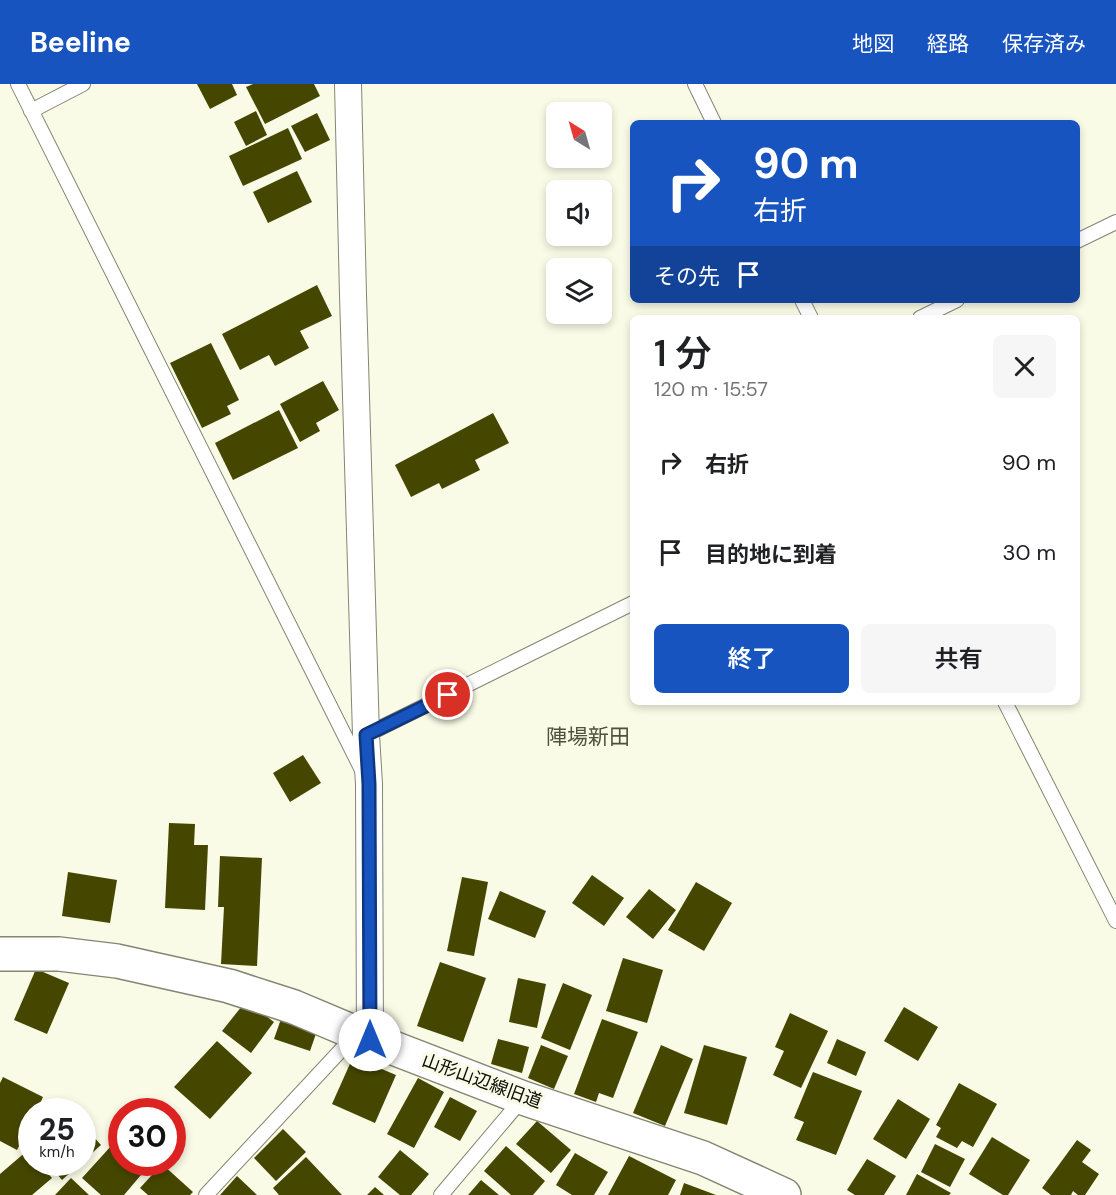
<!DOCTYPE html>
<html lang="ja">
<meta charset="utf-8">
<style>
:root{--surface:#fff;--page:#f6f6f6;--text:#202124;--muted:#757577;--accent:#1854bf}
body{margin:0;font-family:"DM Sans","Noto Sans JP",sans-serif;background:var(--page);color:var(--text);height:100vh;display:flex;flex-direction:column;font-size:22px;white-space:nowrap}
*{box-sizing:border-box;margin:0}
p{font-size:20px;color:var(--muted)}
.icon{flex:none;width:33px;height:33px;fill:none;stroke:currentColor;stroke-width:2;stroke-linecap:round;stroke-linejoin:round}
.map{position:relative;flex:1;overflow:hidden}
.side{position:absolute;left:630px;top:231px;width:450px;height:390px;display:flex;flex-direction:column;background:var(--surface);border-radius:9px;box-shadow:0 3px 9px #0003}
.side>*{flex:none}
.top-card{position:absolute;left:630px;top:36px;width:450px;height:183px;border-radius:9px;box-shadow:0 3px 9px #0003;background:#1854bf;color:#fff;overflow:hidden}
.needle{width:39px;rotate:323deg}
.buttons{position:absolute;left:546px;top:18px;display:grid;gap:12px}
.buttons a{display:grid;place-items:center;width:66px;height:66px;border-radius:9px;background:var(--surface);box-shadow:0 3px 9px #0003;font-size:30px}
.speed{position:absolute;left:18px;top:1014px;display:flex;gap:12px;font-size:30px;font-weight:700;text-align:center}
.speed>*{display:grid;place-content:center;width:78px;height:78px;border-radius:50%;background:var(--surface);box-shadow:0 3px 9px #0003;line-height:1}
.speed small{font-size:15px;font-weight:400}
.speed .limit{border:9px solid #d22;background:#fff;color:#111}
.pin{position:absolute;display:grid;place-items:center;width:51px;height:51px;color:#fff;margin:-26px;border:3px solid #fff;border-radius:50%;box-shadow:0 2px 6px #0007}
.me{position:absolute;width:66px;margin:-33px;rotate:0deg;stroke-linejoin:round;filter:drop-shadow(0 0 4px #0008)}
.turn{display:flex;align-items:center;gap:21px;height:126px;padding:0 24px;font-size:27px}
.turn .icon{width:78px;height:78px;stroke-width:2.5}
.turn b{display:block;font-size:42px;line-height:51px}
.then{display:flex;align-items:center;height:57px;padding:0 24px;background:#0003;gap:12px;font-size:22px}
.round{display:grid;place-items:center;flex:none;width:63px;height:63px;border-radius:9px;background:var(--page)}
.head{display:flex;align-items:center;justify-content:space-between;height:102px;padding:0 24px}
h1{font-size:36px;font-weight:600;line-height:45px}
.primary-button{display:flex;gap:12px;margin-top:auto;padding:12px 24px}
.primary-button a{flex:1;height:69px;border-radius:9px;background:var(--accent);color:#fff;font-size:24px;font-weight:600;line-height:69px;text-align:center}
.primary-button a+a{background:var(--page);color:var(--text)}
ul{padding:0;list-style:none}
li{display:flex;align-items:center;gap:18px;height:90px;padding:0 24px}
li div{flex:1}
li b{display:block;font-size:22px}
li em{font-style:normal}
header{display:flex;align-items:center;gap:36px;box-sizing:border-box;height:84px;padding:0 30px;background:var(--accent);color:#fff}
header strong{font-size:28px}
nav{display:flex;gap:33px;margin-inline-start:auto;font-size:21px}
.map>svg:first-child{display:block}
.building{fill:#454700}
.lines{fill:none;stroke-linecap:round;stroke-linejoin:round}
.lane-casing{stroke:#848673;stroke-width:16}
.street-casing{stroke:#848673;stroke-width:28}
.secondary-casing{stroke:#848673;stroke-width:36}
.lane{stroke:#fff;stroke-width:14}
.street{stroke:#fff;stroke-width:26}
.secondary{stroke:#fff;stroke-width:33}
.route-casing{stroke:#10377c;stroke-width:15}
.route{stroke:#1854bf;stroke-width:10}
.labels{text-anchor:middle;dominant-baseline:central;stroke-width:6;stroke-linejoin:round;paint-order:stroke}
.street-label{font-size:18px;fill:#0b0c06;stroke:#f9fbe6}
.quarter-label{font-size:21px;fill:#4f503f;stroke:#f9fbe6}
</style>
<header>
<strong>Beeline</strong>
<nav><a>地図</a><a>経路</a><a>保存済み</a></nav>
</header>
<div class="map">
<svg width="1116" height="1111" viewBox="0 0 1116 1111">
<rect width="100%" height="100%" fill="#f9fbe6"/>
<!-- building -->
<g class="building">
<polygon points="197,0 232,0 237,11 210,25"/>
<polygon points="253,0 314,0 320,12 265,40 246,3"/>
<polygon points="256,27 267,51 246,62 234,38"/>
<polygon points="317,29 330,56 305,68 291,42"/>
<polygon points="288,44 302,75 243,102 229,72"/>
<polygon points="297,87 312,118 268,139 253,108"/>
<polygon points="317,201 332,232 300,247 309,264 275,282 269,271 240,286 222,250"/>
<polygon points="211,259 239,316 227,322 231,330 202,344 170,279"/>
<polygon points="323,297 339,326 316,339 320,347 300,358 280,320"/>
<polygon points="279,326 298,364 233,396 215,359"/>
<polygon points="493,329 509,359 475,376 480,386 442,405 439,399 411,413 395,381"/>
<polygon points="303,671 321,699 290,718 273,689"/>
<polygon points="169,739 195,740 194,761 208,761 205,826 165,824"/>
<polygon points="220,772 262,774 257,882 221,880 224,823 218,823"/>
<polygon points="68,788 117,796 110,839 62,832"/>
<polygon points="592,791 624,814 604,842 572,819"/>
<polygon points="462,793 488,798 474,872 447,867"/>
<polygon points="696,798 732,819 704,867 668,846"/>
<polygon points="649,805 676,826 653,855 626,833"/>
<polygon points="500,807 546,827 535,854 488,835"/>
<polygon points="623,874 663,886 647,939 606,927"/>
<polygon points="440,878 486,894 463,958 417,942"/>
<polygon points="36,885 69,899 47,950 14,936"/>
<polygon points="518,894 546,900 537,944 509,938"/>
<polygon points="563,899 592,911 570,966 541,954"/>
<polygon points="246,917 274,938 251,969 222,947"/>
<polygon points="904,923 938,943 918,977 884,957"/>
<polygon points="790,929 828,947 801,1004 773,991 784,967 775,963"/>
<polygon points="282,932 318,944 310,967 274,955"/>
<polygon points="602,935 638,948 613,1014 599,1009 596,1018 574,1010"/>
<polygon points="498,955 529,963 522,989 491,980"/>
<polygon points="837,955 866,968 856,992 827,979"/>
<polygon points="217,957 252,989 210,1035 174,1003"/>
<polygon points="541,961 568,972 554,1005 528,994"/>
<polygon points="661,961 693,975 665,1042 633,1029"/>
<polygon points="704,961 747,973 727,1041 684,1029"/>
<polygon points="353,973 396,991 375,1039 332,1020"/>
<polygon points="813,988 862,1007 836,1071 796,1056 804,1038 794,1034"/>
<polygon points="3,993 43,1013 36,1028 32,1028 32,1036 17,1066 0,1057 0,999"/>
<polygon points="418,994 444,1008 414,1064 387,1050"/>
<polygon points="959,999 997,1020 973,1063 962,1057 957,1064 936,1053 941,1044 936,1041"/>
<polygon points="450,1013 477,1027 460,1057 434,1043"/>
<polygon points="898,1015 930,1035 906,1075 873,1055"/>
<polygon points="537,1037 571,1066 551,1089 516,1060"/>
<polygon points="82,1040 101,1061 82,1078"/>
<polygon points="283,1045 306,1068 276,1097 254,1074"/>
<polygon points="122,1050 122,1078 152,1078 124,1111 101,1111 82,1094"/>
<polygon points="992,1053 1030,1076 1008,1111 1003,1111 969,1090"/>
<polygon points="1077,1056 1091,1066 1082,1078 1099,1090 1085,1111 1078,1111 1073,1107 1071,1111 1051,1111 1042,1104"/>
<polygon points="935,1060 965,1075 950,1103 921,1088"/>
<polygon points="506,1062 545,1097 533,1111 511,1111 484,1087"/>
<polygon points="28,1066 32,1071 32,1078 38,1078 52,1094 32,1111 0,1111 0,1090"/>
<polygon points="400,1066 429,1090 411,1111 400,1111 378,1093"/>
<polygon points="575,1069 608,1088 594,1111 572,1111 556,1101"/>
<polygon points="629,1072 676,1096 668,1111 608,1111"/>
<polygon points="306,1073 342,1111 279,1111 273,1104"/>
<polygon points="867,1075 896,1092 884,1111 855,1111 847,1106"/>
<polygon points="47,1078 82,1078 62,1096"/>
<polygon points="162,1080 193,1108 190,1111 148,1111 140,1104"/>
<polygon points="917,1090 951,1109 949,1111 906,1111"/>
<polygon points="237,1092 257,1111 220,1111"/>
<polygon points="71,1094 89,1111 55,1111"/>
<polygon points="481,1096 499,1111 468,1111"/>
<polygon points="684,1099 716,1111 680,1111"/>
<polygon points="375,1103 384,1111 367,1111"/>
</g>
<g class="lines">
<defs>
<g id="lane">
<polyline points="18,0 363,688"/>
<polyline points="695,0 714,39"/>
<polyline points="31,27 83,0"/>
<polyline points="1077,157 1116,138"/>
<polyline points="802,216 811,234"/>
<polyline points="920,234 957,216"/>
<polyline points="1005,618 1116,837"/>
<polyline points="366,651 633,519"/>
<polyline points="206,1111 356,950"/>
<polyline points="441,1111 523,1014"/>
</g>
<polyline id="street" points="348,0 353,211 366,651 369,700 370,955"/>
<polyline id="secondary" points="0,870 59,870 117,877 229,902 294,923 370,955 523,1014 703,1074 784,1111"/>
</defs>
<!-- lane casing -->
<use href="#lane" class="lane-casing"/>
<!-- street casing -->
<use href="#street" class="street-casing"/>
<!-- secondary casing -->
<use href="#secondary" class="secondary-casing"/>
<!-- lane -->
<use href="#lane" class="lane"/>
<!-- street -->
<use href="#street" class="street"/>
<!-- secondary -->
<use href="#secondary" class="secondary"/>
</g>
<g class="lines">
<defs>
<polyline id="route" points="370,956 369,700 366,651 448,611"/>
</defs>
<!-- route casing -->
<use href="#route" class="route-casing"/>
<!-- route -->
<use href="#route" class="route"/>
</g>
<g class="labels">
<!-- street labels -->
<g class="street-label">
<text transform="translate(482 997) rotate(20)">山形山辺線旧道</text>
</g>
<!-- quarter labels -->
<g class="quarter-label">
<text x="588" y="653">陣場新田</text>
</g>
</g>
</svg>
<div class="buttons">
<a><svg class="needle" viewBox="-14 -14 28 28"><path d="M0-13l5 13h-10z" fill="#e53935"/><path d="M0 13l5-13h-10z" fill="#757577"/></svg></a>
<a><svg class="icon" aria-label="sound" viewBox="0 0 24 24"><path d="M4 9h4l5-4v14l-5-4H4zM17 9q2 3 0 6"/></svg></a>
<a><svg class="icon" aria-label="layers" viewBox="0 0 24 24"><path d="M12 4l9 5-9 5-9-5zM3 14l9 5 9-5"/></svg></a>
</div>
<div class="speed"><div>25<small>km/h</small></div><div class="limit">30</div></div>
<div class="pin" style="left:448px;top:611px;background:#d93025"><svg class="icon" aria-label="arrive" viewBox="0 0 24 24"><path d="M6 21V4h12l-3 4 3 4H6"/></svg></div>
<svg class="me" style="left:370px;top:956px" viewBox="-20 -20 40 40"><circle r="19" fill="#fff"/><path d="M0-13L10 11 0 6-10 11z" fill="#1854bf"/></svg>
<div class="top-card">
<div class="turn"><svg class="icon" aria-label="right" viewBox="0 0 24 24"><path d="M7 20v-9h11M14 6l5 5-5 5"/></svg><div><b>90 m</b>右折</div></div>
<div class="then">その先<svg class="icon" aria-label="arrive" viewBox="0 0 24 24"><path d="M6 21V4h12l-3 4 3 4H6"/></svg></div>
</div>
<section class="side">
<div class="head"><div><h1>1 分</h1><p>120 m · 15:57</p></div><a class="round"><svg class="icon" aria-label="close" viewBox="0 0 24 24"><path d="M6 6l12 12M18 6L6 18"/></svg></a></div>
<ul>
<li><svg class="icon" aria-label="right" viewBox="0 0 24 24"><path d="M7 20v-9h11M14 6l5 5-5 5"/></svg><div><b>右折</b></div><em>90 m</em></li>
<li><svg class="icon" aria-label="arrive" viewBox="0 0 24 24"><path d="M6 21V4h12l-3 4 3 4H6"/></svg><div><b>目的地に到着</b></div><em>30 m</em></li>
</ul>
<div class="primary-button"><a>終了</a><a>共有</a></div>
</section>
</div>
